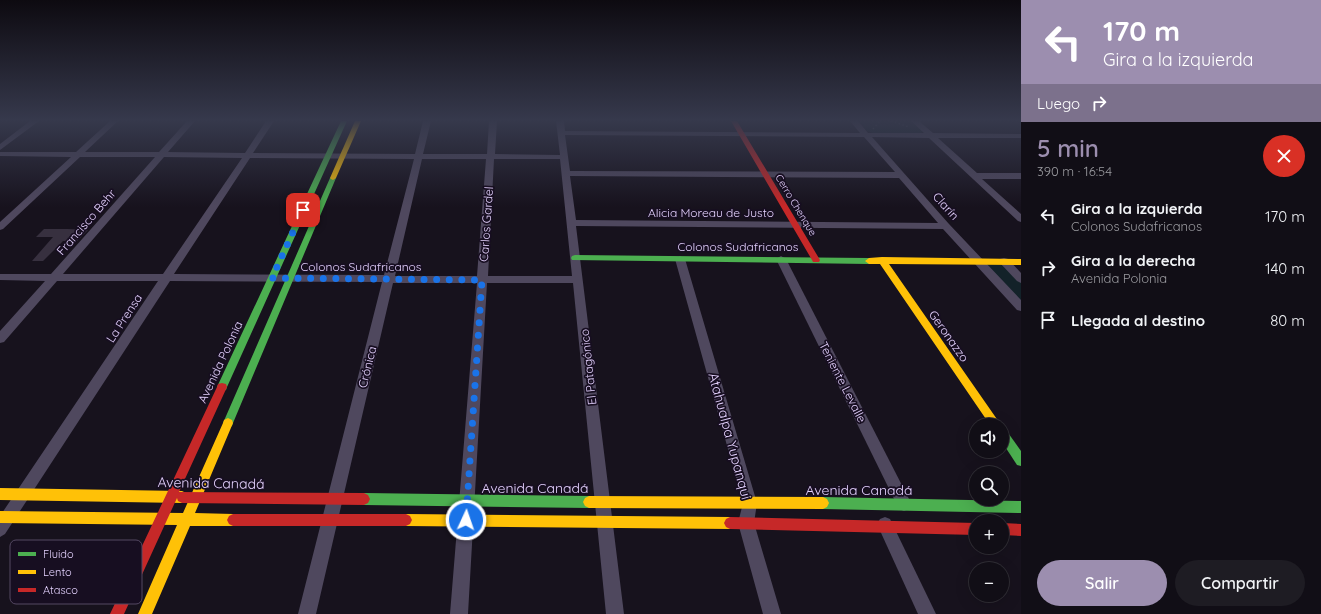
<!DOCTYPE html>
<html lang="es">
<meta charset="utf-8">
<style>
:root{--surface:#110e16;--page:#1e1c23;--text:#f1f3f6;--muted:#9c9ca1;--line:#302e35;--accent:#9c8eaf}
body{margin:0;font-family:Quicksand,sans-serif;background:var(--page);color:var(--text);height:100vh;display:flex;flex-direction:column;font-size:15px;white-space:nowrap}
*{box-sizing:border-box;margin:0}
p{font-size:13px;color:var(--muted)}
.icon{flex:none;width:22px;height:22px;fill:none;stroke:currentColor;stroke-width:2;stroke-linecap:round;stroke-linejoin:round}
.map{position:relative;flex:1;overflow:hidden}
.sheet{display:flex;flex-direction:column;background:var(--surface);width:300px}
.sheet>*{flex:none}
.hud{background:#9c8eaf;color:#fff;overflow:hidden}
.controls{position:absolute;left:969px;top:418px;display:grid;gap:8px}
.controls a{display:grid;place-items:center;width:40px;height:40px;border-radius:50%;background:var(--surface);box-shadow:0 4px 16px #0002,0 0 0 1px var(--line);font-size:20px}
.pin{position:absolute;display:grid;place-items:center;width:34px;height:34px;color:#fff;margin:-17px;border-radius:8px;box-shadow:0 2px 6px #0006}
.me{position:absolute;width:44px;margin:-22px;rotate:3deg;stroke-linejoin:round;filter:drop-shadow(0 0 3px #0008)}
.turn{display:flex;align-items:center;gap:14px;height:84px;padding:0 16px;font-size:18px}
.turn .icon{width:52px;height:52px;stroke-width:2.5}
.turn b{display:block;font-size:28px;line-height:34px}
.then{display:flex;align-items:center;height:38px;padding:0 16px;background:#0003;gap:8px;font-size:15px}
.round{display:grid;place-items:center;flex:none;width:42px;height:42px;border-radius:21px;background:var(--page)}
.overview{display:flex;align-items:center;justify-content:space-between;height:68px;padding:0 16px}
h1{font-size:24px;font-weight:600;line-height:30px;color:var(--accent)}
.action{display:flex;gap:8px;margin-top:auto;padding:8px 16px}
.action a{flex:1;height:46px;border-radius:24px;background:var(--accent);color:#fff;font-size:16px;font-weight:600;line-height:46px;text-align:center}
.action a+a{background:var(--page);color:var(--text)}
ul{padding:0;list-style:none}
li{display:flex;align-items:center;gap:12px;height:52px;padding:0 16px}
li div{flex:1}
li b{display:block;font-size:15px}
li em{font-style:normal}
main{display:flex;flex:1;min-height:0}
.map>svg:first-child{display:block}
.green{fill:#132229}
.building{fill:#37303f}
.lines{fill:none;stroke-linecap:round;stroke-linejoin:round}
.path{stroke:#4a4f5f;stroke-width:1.5;stroke-dasharray:1.5 2.5;stroke-linecap:butt}
.street{fill:#4f485e;fill-rule:evenodd}
.fast{fill:#4caf50;fill-rule:evenodd}
.slow{fill:#ffc107;fill-rule:evenodd}
.jam{fill:#c62828;fill-rule:evenodd}
.route{stroke:#1a73e8;stroke-width:7;stroke-dasharray:0 12.6}
.labels{text-anchor:middle;dominant-baseline:central;stroke-width:3.5;stroke-linejoin:round;paint-order:stroke}
.far-street-label{font-size:10px;fill:#e3d1fd;stroke:#170e21}
.street-label{font-size:12px;fill:#e3d1fd;stroke:#170e21}
.near-street-label{font-size:14px;fill:#e3d1fd;stroke:#170e21}
.key{fill:#170e21;stroke:#544863;stroke-width:1}
.key-label{font-size:11px;fill:#e3d1fd}
</style>
<main>
<div class="map">
<svg width="1021" height="614" viewBox="0 0 1021 614">
<rect width="100%" height="100%" fill="#17121d"/>
<!-- green -->
<g class="green">
<polygon points="858,121 913,121 923,131 921,133 876,134 867,131"/>
<polygon points="1004,261 1021,279 1021,307 980,262"/>
</g>
<!-- building -->
<polygon class="building" points="44,229 68,229 88,230 77,241 63,241 43,261 32,261 53,237 36,237"/>
<g class="lines">
<!-- path -->
<g class="path">
<polyline points="891,121 909,127"/>
<polyline points="873,129 880,121"/>
</g>
<!-- street -->
<g class="street">
<polygon points="30,121 39,121 0,150 0,144"/>
<path d="M110,121H118L85,152H159L187,121H195L168,152L245,153L266,121H274L253,153L415,154L423,121H431L423,154H487L489,121H497L495,154L560,155L556,121H564L565,131L860,133L850,121H858L868,133H924L911,121H919L933,133L1021,134V138H938L977,173H1021V179H982L1021,214V222L1018,221L929,138L872,137L949,224L1021,300V311L1017,310L943,229L576,226L624,614H606L573,283H487L468,614H450L477,283H393L316,614H298L382,282L170,281L5,534L0,537V516L158,281H57L4,342L0,343V331L45,281L0,280V274H51L155,157H80L3,229L0,230V222L71,157L0,156V152H76ZM565,135L864,137L895,172L570,171ZM164,157L242,158L163,274H63ZM250,158L414,159L384,275L174,274ZM422,159H486L477,276H395ZM494,159H560L572,276H488ZM570,176L899,178L938,223L576,220Z"/>
<polygon points="680,256 685,259 757,503 754,523 781,614 763,614 738,523 743,503 675,259"/>
<polygon points="781,256 786,259 909,499 911,504 909,509 904,511 899,509 776,259"/>
<polygon points="1004,258 1008,259 1021,273 1021,283 1017,281 1000,263 999,261 1000,259"/>
<polygon points="885,517 890,519 936,614 918,614 877,524 880,519"/>
</g>
<!-- fast -->
<g class="fast">
<polygon points="341,121 347,121 227,387 226,390 222,391 218,390 217,387"/>
<polygon points="333,176 336,178 233,423 232,426 228,428 224,426 223,423 330,178"/>
<polygon points="575,255 869,258 873,261 869,264 572,260 571,258 572,256"/>
<polygon points="1002,428 1006,430 1021,451 1021,466 1017,465 1002,442"/>
<polygon points="364,493 589,496 593,498 595,502 593,506 589,508 364,505 360,503 358,499 360,495"/>
<polygon points="823,497 1021,501 1021,513 823,509 819,507 817,503 819,499"/>
</g>
<!-- slow -->
<g class="slow">
<polygon points="355,121 361,121 336,178 333,180 331,179 330,178"/>
<polygon points="882,257 1021,259 1021,265 889,264 1001,425 990,425 880,264 869,264 865,261 869,258"/>
<polygon points="228,418 232,420 233,423 195,513 233,514 237,516 239,520 237,524 233,526 190,526 152,614 138,614 177,525 0,523 0,511 183,513 223,423 224,420"/>
<polygon points="0,488 182,491 186,493 188,497 186,501 182,503 0,500"/>
<polygon points="589,496 823,497 827,499 829,503 827,507 823,509 589,508 585,506 583,502 585,498"/>
<polygon points="406,514 730,517 734,519 736,523 734,527 730,529 406,526 402,524 400,520 402,516"/>
</g>
<!-- jam -->
<g class="jam">
<polygon points="731,121 737,121 820,260 819,262 813,262 812,260"/>
<polygon points="222,383 226,384 227,387 179,492 364,493 368,495 370,499 368,503 364,505 182,503 178,501 177,498 124,614 110,614 217,387 218,384"/>
<polygon points="233,514 406,514 410,516 412,520 410,524 406,526 233,526 229,524 227,520 229,516"/>
<polygon points="730,517 976,523 976,535 730,529 726,527 724,523 726,519"/>
<polygon points="1002,523 1021,524 1021,536 1002,535"/>
</g>
</g>
<!-- sky -->
<linearGradient id="sky" x2="0" y2="1"><stop stop-color="#0d0a10"/><stop offset="0.58" stop-color="#36394c"/><stop offset="1" stop-color="#36394c" stop-opacity="0"/></linearGradient>
<rect width="1021" height="207" fill="url(#sky)"/>
<g class="lines">
<!-- route -->
<polyline class="route" points="303,210 272,278 482,280 466,520"/>
</g>
<g class="labels">
<!-- far-street labels -->
<g class="far-street-label">
<text transform="translate(796 205) rotate(59)">Cerro Chenque</text>
</g>
<!-- street labels -->
<g class="street-label">
<text transform="translate(946 206) rotate(48)">Clarín</text>
<text x="711" y="212">Alicia Moreau de Justo</text>
<text transform="translate(86 222) rotate(-49)">Francisco Behr</text>
<text transform="translate(486 224) rotate(-86)">Carlos Gardel</text>
<text x="738" y="246">Colonos Sudafricanos</text>
<text x="361" y="266">Colonos Sudafricanos</text>
<text transform="translate(124 318) rotate(-57)">La Prensa</text>
<text transform="translate(949 336) rotate(55)">Geronazzo</text>
<text transform="translate(220 362) rotate(-65)">Avenida Polonia</text>
<text transform="translate(367 367) rotate(-76)">Crónica</text>
<text transform="translate(588 367) rotate(-96)">El Patagónico</text>
<text transform="translate(843 382) rotate(63)">Teniente Levalle</text>
</g>
<!-- near-street labels -->
<g class="near-street-label">
<text transform="translate(730 436) rotate(75)">Atahualpa Yupanqui</text>
<text transform="translate(211 483) rotate(1)">Avenida Canadá</text>
<text x="535" y="488">Avenida Canadá</text>
<text x="859" y="490">Avenida Canadá</text>
</g>
</g>
<!-- legend -->
<rect x="10" y="540" width="132" height="64" rx="6" class="key"/>
<rect x="18" y="552" width="18" height="4" fill="#4caf50"/>
<rect x="18" y="570" width="18" height="4" fill="#ffc107"/>
<rect x="18" y="588" width="18" height="4" fill="#c62828"/>
<g class="key-label">
<text x="43" y="558">Fluido</text>
<text x="43" y="576">Lento</text>
<text x="43" y="594">Atasco</text>
</g>
</svg>
<div class="controls">
<a><svg class="icon" aria-label="sound" viewBox="0 0 24 24"><path d="M4 9h4l5-4v14l-5-4H4zM17 9q2 3 0 6"/></svg></a>
<a><svg class="icon" aria-label="search" viewBox="0 0 24 24"><circle cx="10" cy="10" r="6"/><path d="M15 15l6 6"/></svg></a>
<a>+</a>
<a>−</a>
</div>
<div class="pin" style="left:303px;top:210px;background:#d93025"><svg class="icon" aria-label="arrive" viewBox="0 0 24 24"><path d="M6 21V4h12l-3 4 3 4H6"/></svg></div>
<svg class="me" style="left:466px;top:520px" viewBox="-20 -20 40 40"><circle r="17" fill="#1a73e8" stroke="#fff" stroke-width="3"/><path d="M0-11L8 9 0 5-8 9z" fill="#fff"/></svg>
</div>
<section class="sheet">
<div class="hud">
<div class="turn"><svg class="icon" aria-label="left" viewBox="0 0 24 24"><path d="M17 20v-9H6M10 6l-5 5 5 5"/></svg><div><b>170 m</b>Gira a la izquierda</div></div>
<div class="then">Luego<svg class="icon" aria-label="right" viewBox="0 0 24 24"><path d="M7 20v-9h11M14 6l5 5-5 5"/></svg></div>
</div>
<div class="overview"><div><h1>5 min</h1><p>390 m · 16:54</p></div><a class="round" style="background:#d93025;color:#fff"><svg class="icon" aria-label="close" viewBox="0 0 24 24"><path d="M6 6l12 12M18 6L6 18"/></svg></a></div>
<ul>
<li><svg class="icon" aria-label="left" viewBox="0 0 24 24"><path d="M17 20v-9H6M10 6l-5 5 5 5"/></svg><div><b>Gira a la izquierda</b><p>Colonos Sudafricanos</p></div><em>170 m</em></li>
<li><svg class="icon" aria-label="right" viewBox="0 0 24 24"><path d="M7 20v-9h11M14 6l5 5-5 5"/></svg><div><b>Gira a la derecha</b><p>Avenida Polonia</p></div><em>140 m</em></li>
<li><svg class="icon" aria-label="arrive" viewBox="0 0 24 24"><path d="M6 21V4h12l-3 4 3 4H6"/></svg><div><b>Llegada al destino</b></div><em>80 m</em></li>
</ul>
<div class="action"><a>Salir</a><a>Compartir</a></div>
</section>
</main>
